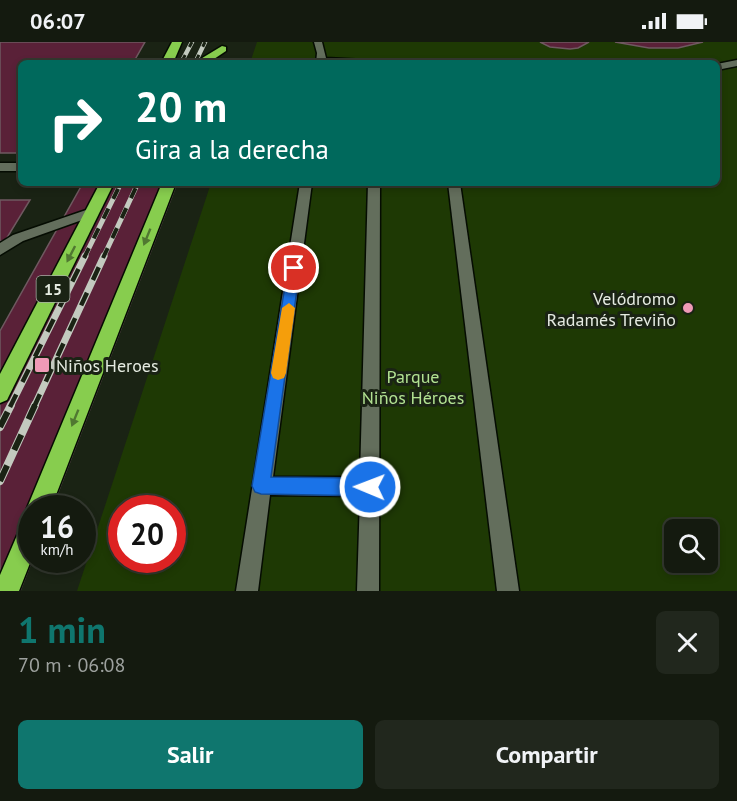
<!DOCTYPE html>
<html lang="es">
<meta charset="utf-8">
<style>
:root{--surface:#141a0f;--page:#21271d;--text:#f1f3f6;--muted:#9da19e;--line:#33382f;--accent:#0f766e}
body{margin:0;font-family:"PT Sans",sans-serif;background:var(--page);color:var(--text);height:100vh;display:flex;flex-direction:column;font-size:22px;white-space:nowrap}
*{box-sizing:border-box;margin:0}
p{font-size:20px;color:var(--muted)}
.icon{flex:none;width:33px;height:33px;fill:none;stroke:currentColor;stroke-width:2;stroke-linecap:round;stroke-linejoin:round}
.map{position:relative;height:549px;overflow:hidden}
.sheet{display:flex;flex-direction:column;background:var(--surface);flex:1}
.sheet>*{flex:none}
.top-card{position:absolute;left:18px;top:18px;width:702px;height:126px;border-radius:9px;box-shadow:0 3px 9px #0003,0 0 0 2px var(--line);background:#00695c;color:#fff;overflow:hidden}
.buttons{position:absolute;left:664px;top:477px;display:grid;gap:12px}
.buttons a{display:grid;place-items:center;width:54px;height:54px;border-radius:9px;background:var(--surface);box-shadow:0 3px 9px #0003,0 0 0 2px var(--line);font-size:30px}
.speed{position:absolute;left:18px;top:453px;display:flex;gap:12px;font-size:30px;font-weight:700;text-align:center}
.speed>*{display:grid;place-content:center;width:78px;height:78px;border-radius:50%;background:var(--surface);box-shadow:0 3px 9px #0003,0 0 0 2px var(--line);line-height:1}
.speed small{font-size:15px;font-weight:400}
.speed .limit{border:9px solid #d22;background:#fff;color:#111}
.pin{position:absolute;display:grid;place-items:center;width:51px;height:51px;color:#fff;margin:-26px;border:3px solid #fff;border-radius:50%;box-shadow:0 2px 6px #0007}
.me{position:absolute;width:66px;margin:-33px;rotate:271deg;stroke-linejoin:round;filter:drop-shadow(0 0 4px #0008)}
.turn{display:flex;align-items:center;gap:21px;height:126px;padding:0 18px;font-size:27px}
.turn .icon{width:78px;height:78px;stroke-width:2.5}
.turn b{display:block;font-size:42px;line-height:51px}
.round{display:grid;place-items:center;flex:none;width:63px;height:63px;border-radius:9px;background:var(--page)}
.headline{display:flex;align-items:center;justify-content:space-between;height:102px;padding:0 18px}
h1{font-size:36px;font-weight:800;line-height:45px;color:var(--accent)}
.cta{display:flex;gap:12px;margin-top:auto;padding:12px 18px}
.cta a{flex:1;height:69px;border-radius:9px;background:var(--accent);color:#fff;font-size:24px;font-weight:800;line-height:69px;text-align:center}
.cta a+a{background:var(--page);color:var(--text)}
.status{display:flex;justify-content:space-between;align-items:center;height:42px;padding:0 30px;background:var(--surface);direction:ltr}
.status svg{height:16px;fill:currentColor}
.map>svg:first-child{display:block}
.green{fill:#1e3904;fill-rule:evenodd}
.building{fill:#5a2138;stroke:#6f5960;stroke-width:1.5}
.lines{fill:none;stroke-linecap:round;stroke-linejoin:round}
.minor-casing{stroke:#050c02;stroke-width:3}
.highway-casing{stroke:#050c02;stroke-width:3}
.minor{fill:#636e5c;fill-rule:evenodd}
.highway{fill:#87cd4e;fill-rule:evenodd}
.rail-far3-casing{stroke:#c3cabf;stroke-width:4.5}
.rail-far2-casing{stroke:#c3cabf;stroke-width:5}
.rail-far1-casing{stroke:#c3cabf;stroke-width:7}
.rail-casing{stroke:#c3cabf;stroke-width:8}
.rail-far3{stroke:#1a2314;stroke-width:3;stroke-dasharray:9;stroke-linecap:butt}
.rail-far2{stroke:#1a2314;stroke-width:4;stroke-dasharray:11;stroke-linecap:butt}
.rail-far1{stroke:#1a2314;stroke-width:4.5;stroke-dasharray:14;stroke-linecap:butt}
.rail{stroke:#1a2314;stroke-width:6;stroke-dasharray:17;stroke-linecap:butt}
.oneway{fill:#507831}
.route{fill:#1a73e8;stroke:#114b97;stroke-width:1.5}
.slow{fill:#f59e0b}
.poi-dot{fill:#ef9ab7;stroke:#1a2314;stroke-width:2}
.labels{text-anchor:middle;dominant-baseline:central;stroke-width:6;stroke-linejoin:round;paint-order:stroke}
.shield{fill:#1a2314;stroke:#a8afa4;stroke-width:1.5}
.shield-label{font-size:16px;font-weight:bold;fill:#e5ebe1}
.poi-label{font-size:18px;fill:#e5ebe1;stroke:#1a2314;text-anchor:end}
.park-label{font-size:18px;fill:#b2e292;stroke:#1a2314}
</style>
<div class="status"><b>06:07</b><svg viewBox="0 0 49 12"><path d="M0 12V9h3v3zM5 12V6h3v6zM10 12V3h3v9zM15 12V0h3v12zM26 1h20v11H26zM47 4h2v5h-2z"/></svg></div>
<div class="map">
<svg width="737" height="549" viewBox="0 0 737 549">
<rect width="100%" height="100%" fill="#1a2314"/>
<!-- green -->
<path class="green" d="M257,0H737V549H77L211,141H717V21H250ZM122,466H172V518H122ZM675,488H708V520H675Z"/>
<!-- building -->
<g class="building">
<polygon points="0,0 145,0 133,21 21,21 21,111 0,111"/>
<polygon points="540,0 589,0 578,6 570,7 550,5"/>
<polygon points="615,0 703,0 678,6 649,6"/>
<polygon points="83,141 177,141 52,466 32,466 32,518 20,549 0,549 0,289"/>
<polygon points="0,158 30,158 5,199 0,199"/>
</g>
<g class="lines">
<defs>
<g id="minor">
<polygon points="314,0 322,0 326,16 365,18 370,21 316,21 317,11"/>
<polygon points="737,18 737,24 717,28 717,22"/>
<rect x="0" y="121" width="21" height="8"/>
<polygon points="300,141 312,141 273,435 360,435 368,141 380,141 379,549 357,549 360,454 270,453 258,549 236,549"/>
<polygon points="448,141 460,141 519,549 497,549"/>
<polygon points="92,166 96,167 98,170 96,173 23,199 0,213 0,201 13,193"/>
</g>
<g id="highway">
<polygon points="172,0 182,0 173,21 161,21"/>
<polygon points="222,4 226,5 226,9 208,21 194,21"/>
<polygon points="100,141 114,141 7,358 0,361 0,332"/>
<polygon points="162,141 176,141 51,466 32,466 32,516 19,549 0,549 0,533 24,477 31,474 27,466"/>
</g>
</defs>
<!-- minor casing -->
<use href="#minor" class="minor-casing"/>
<!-- highway casing -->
<use href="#highway" class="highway-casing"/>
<!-- minor -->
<use href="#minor" class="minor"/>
<!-- highway -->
<use href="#highway" class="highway"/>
<defs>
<g id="rail-far3">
<polyline points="181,21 192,0"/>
<polyline points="195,21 205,0"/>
</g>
<g id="rail-far2">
<polyline points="84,216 121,141"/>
<polyline points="103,216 138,141"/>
</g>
<g id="rail-far1">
<polyline points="10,365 85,214"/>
<polyline points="34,365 104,214"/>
</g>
<g id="rail">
<polyline points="0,385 11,363"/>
<polyline points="0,439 35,363"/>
</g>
</defs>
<!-- rail-far3 casing -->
<use href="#rail-far3" class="rail-far3-casing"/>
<!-- rail-far2 casing -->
<use href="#rail-far2" class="rail-far2-casing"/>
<!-- rail-far1 casing -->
<use href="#rail-far1" class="rail-far1-casing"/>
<!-- rail casing -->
<use href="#rail" class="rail-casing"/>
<!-- rail-far3 -->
<use href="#rail-far3" class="rail-far3"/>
<!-- rail-far2 -->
<use href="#rail-far2" class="rail-far2"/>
<!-- rail-far1 -->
<use href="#rail-far1" class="rail-far1"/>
<!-- rail -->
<use href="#rail" class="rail"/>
</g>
<!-- one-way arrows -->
<defs><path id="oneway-solid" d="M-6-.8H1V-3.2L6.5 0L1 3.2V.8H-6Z" transform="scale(1.5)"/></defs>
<g class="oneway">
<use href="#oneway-solid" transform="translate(147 195) rotate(112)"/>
<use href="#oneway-solid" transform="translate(71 212) rotate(117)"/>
<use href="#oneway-solid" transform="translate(75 376) rotate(112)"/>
</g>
<!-- route -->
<polygon class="route" points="294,222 300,226 271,435 370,436 377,439 379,445 377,451 370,454 261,452 255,450 252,444 288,226"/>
<!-- slow -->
<polygon class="slow" points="289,261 295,266 286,331 284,336 278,338 273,336 271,331 282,266"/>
<!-- markers -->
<g class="poi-dot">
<circle cx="688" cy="266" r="6"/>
<rect x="34" y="315" width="16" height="16" rx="3"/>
</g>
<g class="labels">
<!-- shield labels -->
<rect class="shield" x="36.5" y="234" width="33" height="26" rx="4.5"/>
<g class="shield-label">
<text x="53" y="247">15</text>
</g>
<!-- poi labels -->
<g class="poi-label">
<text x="676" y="256">Velódromo<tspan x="676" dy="21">Radamés Treviño</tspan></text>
<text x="56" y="323" text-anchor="start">Niños Heroes</text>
</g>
<!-- park labels -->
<g class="park-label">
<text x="413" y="334">Parque<tspan x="413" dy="21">Niños Héroes</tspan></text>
</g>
</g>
</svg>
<div class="buttons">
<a><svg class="icon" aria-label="search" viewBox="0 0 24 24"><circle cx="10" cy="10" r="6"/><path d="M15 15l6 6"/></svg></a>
</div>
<div class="speed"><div>16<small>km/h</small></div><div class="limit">20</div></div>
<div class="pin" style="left:294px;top:226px;background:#d93025"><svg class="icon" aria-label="arrive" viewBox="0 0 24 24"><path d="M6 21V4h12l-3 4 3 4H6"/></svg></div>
<svg class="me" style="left:370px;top:445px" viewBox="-20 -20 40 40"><circle r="17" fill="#1a73e8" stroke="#fff" stroke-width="3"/><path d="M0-11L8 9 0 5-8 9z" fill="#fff"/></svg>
<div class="top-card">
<div class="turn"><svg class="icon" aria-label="right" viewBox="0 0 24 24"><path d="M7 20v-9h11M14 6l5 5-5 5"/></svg><div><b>20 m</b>Gira a la derecha</div></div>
</div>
</div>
<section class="sheet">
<div class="headline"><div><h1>1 min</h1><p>70 m · 06:08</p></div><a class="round"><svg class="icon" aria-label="close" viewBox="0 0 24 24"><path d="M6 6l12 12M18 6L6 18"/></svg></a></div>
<div class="cta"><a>Salir</a><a>Compartir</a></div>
</section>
